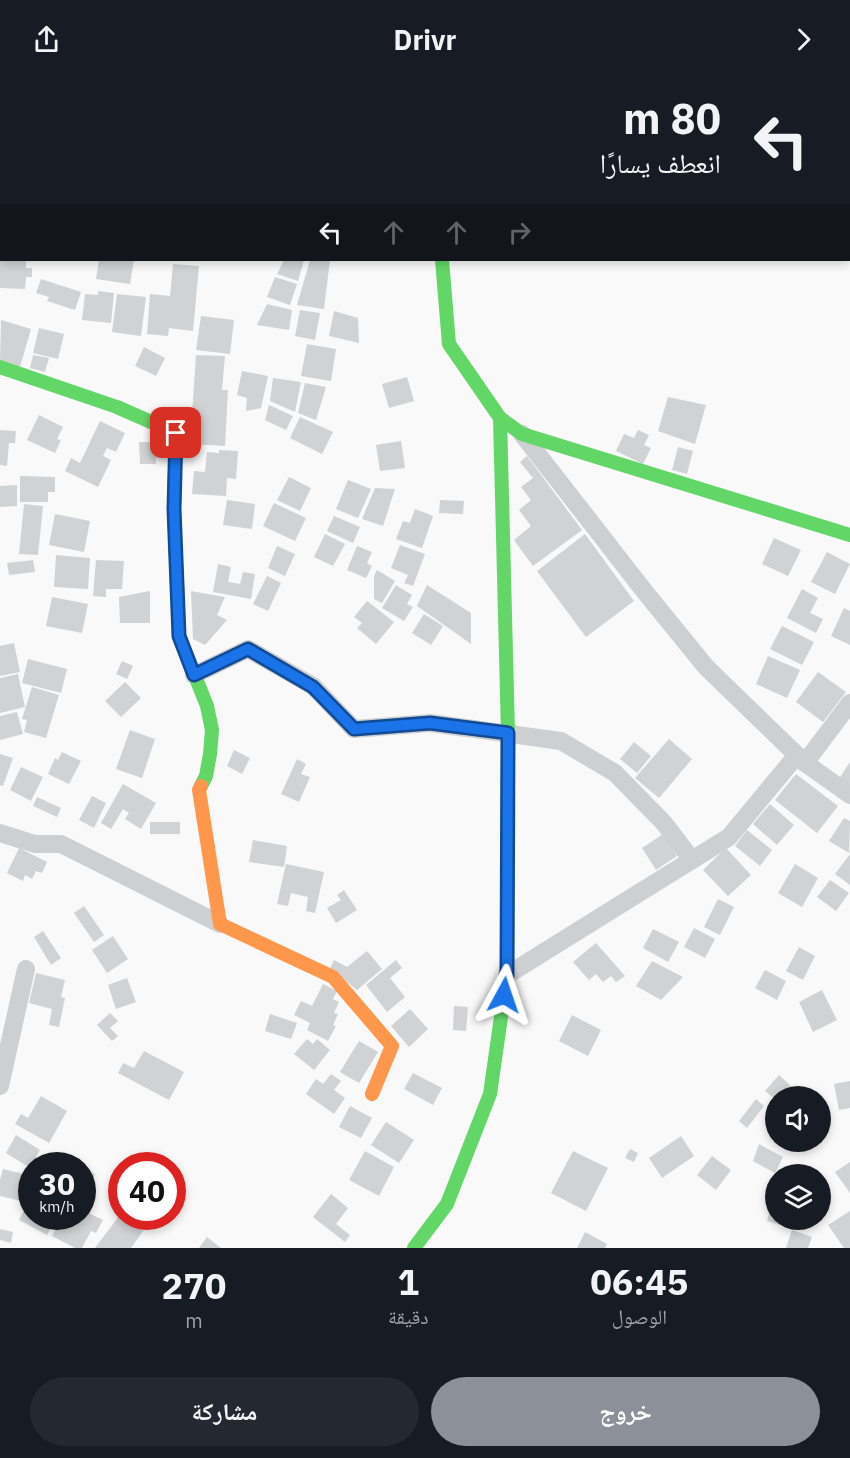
<!DOCTYPE html>
<html lang="ar">
<meta charset="utf-8">
<style>
:root{--surface:#171b24;--page:#242831;--text:#f1f3f6;--muted:#9ea1a6;--accent:#8c9099}
body{margin:0;font-family:"IBM Plex Sans","Noto Naskh Arabic",sans-serif;background:var(--page);color:var(--text);direction:rtl;height:100vh;display:flex;flex-direction:column;font-size:22px;white-space:nowrap}
*{box-sizing:border-box;margin:0}
p{font-size:20px;color:var(--muted)}
.icon{flex:none;width:33px;height:33px;fill:none;stroke:currentColor;stroke-width:2;stroke-linecap:round;stroke-linejoin:round}
.map{position:relative;height:1170px;overflow:hidden;direction:ltr}
.sheet{display:flex;flex-direction:column;background:var(--surface);flex:1}
.sheet>*{flex:none}
.guide{position:absolute;left:0px;top:0px;width:850px;height:183px;box-shadow:0 3px 9px #0003;direction:rtl;background:#171b24;color:var(--text);overflow:hidden}
.controls{position:absolute;left:765px;top:1008px;display:grid;gap:12px}
.controls a{display:grid;place-items:center;width:66px;height:66px;border-radius:50%;background:var(--surface);box-shadow:0 3px 9px #0003;font-size:30px}
.speed{position:absolute;left:18px;top:1074px;display:flex;gap:12px;font-size:30px;font-weight:700;text-align:center}
.speed>*{display:grid;place-content:center;width:78px;height:78px;border-radius:50%;background:var(--surface);box-shadow:0 3px 9px #0003;line-height:1}
.speed small{font-size:15px;font-weight:400}
.speed .limit{border:9px solid #d22;background:#fff;color:#111}
.pin{position:absolute;display:grid;place-items:center;width:51px;height:51px;color:#fff;margin:-26px;border-radius:12px;box-shadow:0 3px 9px #0006}
.me{position:absolute;width:66px;margin:-33px;rotate:5deg;stroke-linejoin:round;filter:drop-shadow(0 0 4px #0008)}
.turn{display:flex;align-items:center;gap:21px;height:126px;padding:0 30px;font-size:27px}
.turn .icon{width:78px;height:78px;stroke-width:2.5}
.turn b{display:block;font-size:42px;line-height:51px}
.lanes{display:flex;align-items:center;height:57px;padding:0 30px;background:#0003;justify-content:center;gap:30px;direction:ltr}
.lanes .off{opacity:.35}
.eta{display:flex;justify-content:space-evenly;align-items:center;height:102px;text-align:center}
.eta b{font-size:36px;font-weight:800;line-height:42px}
.primary-button{display:flex;gap:12px;margin-top:auto;padding:12px 30px}
.primary-button a{flex:1;height:69px;border-radius:36px;background:var(--accent);color:#fff;font-size:24px;font-weight:800;line-height:69px;text-align:center}
.primary-button a+a{background:var(--page);color:var(--text)}
header{display:flex;justify-content:space-between;align-items:center;height:78px;padding:0 30px;background:var(--surface);font-size:27px;font-weight:800}
.map>svg:first-child{display:block}
.building{fill:#d0d2d3}
.lines{fill:none;stroke-linecap:round;stroke-linejoin:round}
.street{stroke:#cecfd0;stroke-width:18}
.fast{stroke:#63d668;stroke-width:14}
.slow{stroke:#ff974d;stroke-width:14}
.jam{stroke:#b3261e;stroke-width:14}
.route-casing{stroke:#114b97;stroke-width:15}
.route{stroke:#1a73e8;stroke-width:10}
</style>
<header><svg class="icon" aria-label="forward" viewBox="0 0 24 24"><path d="M9 5l7 7-7 7"/></svg>Drivr<svg class="icon" aria-label="share" viewBox="0 0 24 24"><path d="M12 15V3M7 8l5-5 5 5M5 13v7h14v-7"/></svg></header>
<div class="map">
<svg width="850" height="1170" viewBox="0 0 850 1170">
<rect width="100%" height="100%" fill="#f9f9f9"/>
<!-- building -->
<g class="building">
<polygon points="0,182 26,182 26,190 32,190 32,199 26,199 25,211 0,210"/>
<polygon points="99,182 134,182 130,206 96,201"/>
<polygon points="284,182 304,182 298,203 277,196"/>
<polygon points="310,182 330,182 324,231 297,227"/>
<polygon points="173,186 199,188 193,253 169,250 168,258 147,256 150,216 170,218"/>
<polygon points="275,199 297,206 290,227 267,219"/>
<polygon points="41,201 81,214 75,232 47,223 49,219 36,215"/>
<polygon points="98,213 114,215 111,245 82,242 85,216 98,217"/>
<polygon points="117,216 146,219 141,258 112,254"/>
<polygon points="267,226 292,232 289,252 257,247"/>
<polygon points="300,232 320,235 315,262 295,258"/>
<polygon points="334,233 358,240 359,265 329,258"/>
<polygon points="201,238 234,242 230,276 196,272"/>
<polygon points="1,242 31,251 20,289 0,283"/>
<polygon points="39,250 64,256 58,281 33,275"/>
<polygon points="307,266 336,271 331,303 301,298"/>
<polygon points="144,269 165,280 156,298 135,288"/>
<polygon points="33,277 49,280 45,294 30,290"/>
<polygon points="196,277 225,278 222,312 228,312 225,368 190,366"/>
<polygon points="242,293 268,298 261,330 246,333 247,320 237,317"/>
<polygon points="407,299 414,323 389,330 382,306"/>
<polygon points="273,300 301,304 295,334 270,323"/>
<polygon points="305,305 326,309 316,342 298,335"/>
<polygon points="668,319 706,327 695,366 658,353"/>
<polygon points="269,327 293,338 286,352 265,342"/>
<polygon points="39,337 63,349 57,361 61,362 55,375 27,362"/>
<polygon points="300,339 333,354 322,376 290,360"/>
<polygon points="100,343 125,355 116,374 107,370 103,378 111,382 98,409 65,393 71,380 80,385"/>
<polygon points="0,352 16,353 15,365 9,365 7,388 0,387"/>
<polygon points="638,352 649,357 644,367 651,370 643,386 616,373 624,356 634,360"/>
<polygon points="401,363 405,390 380,393 376,367"/>
<polygon points="139,364 155,364 156,386 140,386"/>
<polygon points="678,369 693,373 687,396 672,392"/>
<polygon points="219,372 238,373 236,401 227,400 226,418 192,416 194,393 205,394 207,374 219,375"/>
<polygon points="527,378 582,452 533,488 514,462 531,448 519,432 531,422 521,409 533,400 520,384"/>
<polygon points="20,398 55,399 55,414 48,414 48,424 20,424"/>
<polygon points="289,399 311,410 300,433 277,422"/>
<polygon points="348,402 371,411 358,440 336,431"/>
<polygon points="17,407 17,428 0,429 0,408"/>
<polygon points="375,410 395,411 383,448 362,441"/>
<polygon points="227,422 255,426 252,451 223,447"/>
<polygon points="440,422 464,423 463,436 439,435"/>
<polygon points="274,425 306,440 295,463 263,448"/>
<polygon points="24,426 43,428 38,477 19,476"/>
<polygon points="415,431 433,438 422,470 396,461 403,443 410,445"/>
<polygon points="55,436 90,443 84,474 49,467"/>
<polygon points="334,438 360,449 353,465 327,453"/>
<polygon points="325,456 345,466 333,488 314,479"/>
<polygon points="585,456 634,523 586,559 537,493"/>
<polygon points="774,460 801,472 788,498 762,486"/>
<polygon points="400,467 425,476 413,508 404,505 408,497 391,490"/>
<polygon points="277,468 295,476 285,498 268,490"/>
<polygon points="357,468 372,474 367,485 372,488 366,500 347,492"/>
<polygon points="827,474 850,486 835,516 811,504"/>
<polygon points="56,477 90,480 88,511 54,509"/>
<polygon points="33,482 35,494 9,497 7,485"/>
<polygon points="96,482 124,483 122,511 106,511 106,519 93,518"/>
<polygon points="218,486 231,489 228,504 240,506 243,494 255,496 251,521 213,514"/>
<polygon points="377,492 395,503 382,525 374,521 374,498"/>
<polygon points="267,498 281,505 268,533 253,526"/>
<polygon points="396,507 412,517 407,526 413,529 404,543 382,530"/>
<polygon points="427,507 471,535 471,566 417,528"/>
<polygon points="802,511 818,520 810,535 823,541 816,555 787,540"/>
<polygon points="150,513 150,545 120,545 119,519"/>
<polygon points="191,513 225,519 217,537 227,542 205,567 193,561"/>
<polygon points="52,519 88,526 82,555 46,548"/>
<polygon points="367,523 394,544 376,566 357,550 362,545 354,539"/>
<polygon points="844,530 850,533 850,567 831,558"/>
<polygon points="424,536 443,548 431,567 412,555"/>
<polygon points="782,548 814,564 802,587 770,571"/>
<polygon points="14,565 20,594 0,598 0,568"/>
<polygon points="768,578 800,592 787,620 756,606"/>
<polygon points="28,581 67,591 61,615 22,605"/>
<polygon points="122,583 133,588 127,601 116,596"/>
<polygon points="818,594 846,614 823,644 796,624"/>
<polygon points="18,596 25,629 0,635 0,600"/>
<polygon points="125,604 141,620 121,639 105,623"/>
<polygon points="32,609 59,617 46,660 24,654 27,642 22,641"/>
<polygon points="17,634 23,656 0,662 0,638"/>
<polygon points="130,652 155,661 142,700 116,691"/>
<polygon points="669,661 692,681 659,720 635,700"/>
<polygon points="634,664 651,678 637,695 620,681"/>
<polygon points="234,672 250,680 242,696 227,688"/>
<polygon points="62,674 81,683 69,706 48,696 55,680 58,682"/>
<polygon points="0,676 13,680 3,708 0,707"/>
<polygon points="297,681 306,686 301,696 310,699 299,724 281,716"/>
<polygon points="850,684 850,712 837,704"/>
<polygon points="21,689 43,699 31,723 10,712"/>
<polygon points="796,696 838,728 817,755 775,722"/>
<polygon points="123,706 156,725 141,751 125,741 129,735 123,731 111,751 101,745"/>
<polygon points="92,718 106,725 94,750 79,742"/>
<polygon points="37,719 61,730 57,739 33,728"/>
<polygon points="770,726 794,747 777,767 753,746"/>
<polygon points="844,740 850,743 849,775 829,763"/>
<rect x="150" y="744" width="30" height="12"/>
<polygon points="747,752 772,772 760,788 735,768"/>
<polygon points="663,756 677,778 656,792 642,770"/>
<polygon points="253,762 287,768 284,789 249,784"/>
<polygon points="19,770 47,784 42,795 36,793 32,801 25,797 23,803 7,795"/>
<polygon points="726,770 751,797 728,818 703,792"/>
<polygon points="850,776 850,807 835,796"/>
<polygon points="286,786 324,794 315,835 306,833 308,819 291,815 288,828 277,826"/>
<polygon points="795,786 818,800 802,829 778,815"/>
<polygon points="830,802 849,815 836,833 817,819"/>
<polygon points="344,812 357,832 336,845 327,830 341,822 337,817"/>
<polygon points="718,821 734,829 720,857 704,849"/>
<polygon points="84,828 104,857 94,864 74,835"/>
<polygon points="694,850 715,861 705,880 684,869"/>
<polygon points="653,851 679,864 668,884 643,870"/>
<polygon points="43,853 61,880 51,887 34,859"/>
<polygon points="113,858 128,881 107,895 92,872"/>
<polygon points="596,865 625,898 616,904 611,898 603,904 596,896 589,902 573,884"/>
<polygon points="799,869 815,878 803,902 786,893"/>
<polygon points="367,873 382,891 357,912 330,890 334,882 347,889"/>
<polygon points="396,882 402,890 390,900 405,919 387,934 366,907"/>
<polygon points="652,883 683,899 661,922 636,908"/>
<polygon points="765,892 786,903 777,922 755,910"/>
<polygon points="36,895 65,902 61,919 65,920 59,949 49,947 52,931 29,925"/>
<polygon points="127,900 136,924 116,931 108,907"/>
<polygon points="323,906 337,913 333,921 339,924 334,935 338,936 333,947 336,948 328,963 307,952 310,945 294,937 301,923 312,928"/>
<polygon points="822,912 837,942 813,954 799,924"/>
<polygon points="454,928 468,929 466,953 453,952"/>
<polygon points="410,931 428,951 409,969 391,948"/>
<polygon points="110,935 118,943 110,950 118,958 112,963 97,947"/>
<polygon points="270,936 297,945 291,961 265,953"/>
<polygon points="572,937 601,952 588,978 559,963"/>
<polygon points="307,961 313,966 317,961 330,972 314,992 294,976"/>
<polygon points="359,963 378,974 359,1005 340,994"/>
<polygon points="144,973 184,994 169,1022 118,995 123,985 134,990"/>
<polygon points="413,995 442,1010 433,1027 404,1011"/>
<polygon points="331,996 341,1003 334,1012 345,1020 334,1036 306,1016 316,1001 323,1006"/>
<polygon points="779,997 795,1012 790,1018 776,1018 776,1022 765,1013"/>
<polygon points="850,1003 850,1030 839,1032 834,1006"/>
<polygon points="41,1018 67,1033 49,1065 15,1046 21,1036 28,1040"/>
<polygon points="756,1021 764,1028 747,1050 739,1043"/>
<polygon points="350,1028 372,1040 361,1060 339,1049"/>
<polygon points="386,1044 414,1062 399,1085 371,1067"/>
<polygon points="16,1057 40,1072 30,1090 6,1075"/>
<polygon points="681,1058 694,1078 662,1100 649,1080"/>
<polygon points="759,1066 783,1079 775,1095 753,1083"/>
<polygon points="630,1071 638,1075 634,1084 625,1080"/>
<polygon points="365,1073 394,1089 379,1118 349,1102"/>
<polygon points="573,1073 608,1090 586,1133 551,1115"/>
<polygon points="712,1078 731,1092 716,1112 697,1097"/>
<polygon points="79,1080 95,1097 82,1110 82,1088 72,1088"/>
<polygon points="850,1084 850,1115 835,1094"/>
<polygon points="3,1091 28,1097 21,1123 0,1118 0,1102"/>
<polygon points="775,1114 776,1142 794,1142 791,1150 767,1143"/>
<polygon points="331,1116 348,1130 336,1146 350,1157 345,1164 313,1139"/>
<polygon points="32,1117 32,1138 57,1138 47,1157 19,1142"/>
<polygon points="82,1132 103,1142 96,1155 91,1153 82,1170 75,1170 52,1158 62,1138 82,1138"/>
<polygon points="850,1133 850,1170 844,1170 828,1147"/>
<polygon points="122,1134 122,1138 147,1138 151,1142 131,1170 95,1170"/>
<polygon points="0,1151 13,1154 11,1165 0,1162"/>
<polygon points="792,1152 812,1159 808,1170 786,1170"/>
<polygon points="585,1154 607,1166 605,1170 577,1170"/>
<polygon points="207,1159 221,1170 199,1170"/>
</g>
<g class="lines">
<!-- street -->
<g class="street">
<polyline points="0,92 2,92"/>
<polyline points="522,356 645,514 706,589 805,685 850,717"/>
<polyline points="194,597 248,571 313,608 354,651 430,645 561,663 615,695 664,745 692,782"/>
<polyline points="805,685 850,625"/>
<polyline points="0,755 35,766 61,766 220,846"/>
<polyline points="507,897 729,759 797,677"/>
<polyline points="0,1008 26,891"/>
</g>
<!-- fast -->
<g class="fast">
<polyline points="465,2 466,0"/>
<polyline points="442,182 449,266 500,340 522,356 850,457"/>
<polyline points="0,289 117,329 176,355 174,431 179,558 207,628 212,652 210,676 206,698 201,708"/>
<polyline points="414,1170 447,1126 490,1016 507,897 508,655 500,340"/>
</g>
<!-- slow -->
<polyline class="slow" points="201,708 199,712 220,846 333,899 392,968 372,1016"/>
<!-- jam -->
<polyline class="jam" points="447,0 447,2"/>
</g>
<g class="lines">
<defs>
<polyline id="route" points="176,355 174,431 179,558 194,597 248,571 313,609 354,651 430,645 508,655 507,897 504,917"/>
</defs>
<!-- route casing -->
<use href="#route" class="route-casing"/>
<!-- route -->
<use href="#route" class="route"/>
</g>
</svg>
<div class="controls">
<a><svg class="icon" aria-label="sound" viewBox="0 0 24 24"><path d="M4 9h4l5-4v14l-5-4H4zM17 9q2 3 0 6"/></svg></a>
<a><svg class="icon" aria-label="layers" viewBox="0 0 24 24"><path d="M12 4l9 5-9 5-9-5zM3 14l9 5 9-5"/></svg></a>
</div>
<div class="speed"><div>30<small>km/h</small></div><div class="limit">40</div></div>
<div class="pin" style="left:176px;top:355px;background:#d93025"><svg class="icon" aria-label="arrive" viewBox="0 0 24 24"><path d="M6 21V4h12l-3 4 3 4H6"/></svg></div>
<svg class="me" style="left:504px;top:917px" viewBox="-20 -20 40 40"><path d="M0-17L14 15 0 8-14 15z" fill="#1a73e8" stroke="#fff" stroke-width="4"/></svg>
<div class="guide">
<div class="turn"><svg class="icon" aria-label="left" viewBox="0 0 24 24"><path d="M17 20v-9H6M10 6l-5 5 5 5"/></svg><div><b>80 m</b>انعطف يسارًا</div></div>
<div class="lanes"><svg class="icon" aria-label="left" viewBox="0 0 24 24"><path d="M17 20v-9H6M10 6l-5 5 5 5"/></svg><svg class="icon off" aria-label="ahead" viewBox="0 0 24 24"><path d="M12 20V5M6 11l6-6 6 6"/></svg><svg class="icon off" aria-label="ahead" viewBox="0 0 24 24"><path d="M12 20V5M6 11l6-6 6 6"/></svg><svg class="icon off" aria-label="right" viewBox="0 0 24 24"><path d="M7 20v-9h11M14 6l5 5-5 5"/></svg></div>
</div>
</div>
<section class="sheet">
<div class="eta">
<div><b>06:45</b><p>الوصول</p></div>
<div><b>1</b><p>دقيقة</p></div>
<div><b>270</b><p>m</p></div>
</div>
<div class="primary-button"><a>خروج</a><a>مشاركة</a></div>
</section>
